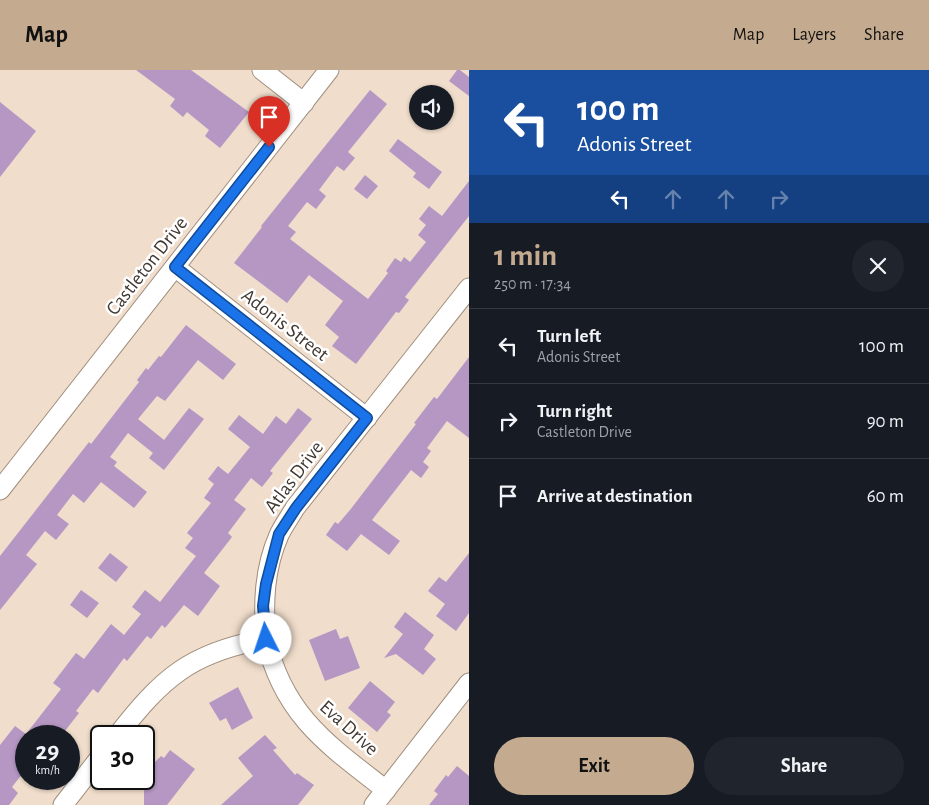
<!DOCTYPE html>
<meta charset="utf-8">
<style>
:root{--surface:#171b24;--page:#20242c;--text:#f1f3f6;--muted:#9ea1a6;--line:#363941;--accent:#c4aa8e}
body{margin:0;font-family:"Alegreya Sans",sans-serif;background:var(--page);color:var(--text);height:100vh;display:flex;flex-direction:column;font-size:19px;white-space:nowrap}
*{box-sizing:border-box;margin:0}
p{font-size:16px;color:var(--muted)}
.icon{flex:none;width:28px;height:28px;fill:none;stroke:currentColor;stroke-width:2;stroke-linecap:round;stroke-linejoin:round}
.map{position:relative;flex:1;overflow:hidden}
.details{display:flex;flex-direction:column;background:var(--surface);width:460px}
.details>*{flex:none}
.top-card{background:#1a4fa0;color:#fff;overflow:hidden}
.buttons{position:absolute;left:409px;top:15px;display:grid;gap:10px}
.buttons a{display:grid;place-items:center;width:45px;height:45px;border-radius:50%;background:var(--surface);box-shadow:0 1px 4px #0004;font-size:25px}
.speed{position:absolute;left:15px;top:655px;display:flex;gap:10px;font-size:25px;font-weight:700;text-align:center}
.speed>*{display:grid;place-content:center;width:65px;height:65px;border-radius:50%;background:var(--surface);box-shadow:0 1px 4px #0004;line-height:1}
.speed small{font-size:12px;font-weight:400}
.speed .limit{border:2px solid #111;border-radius:8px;background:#fff;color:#111}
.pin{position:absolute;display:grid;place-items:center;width:42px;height:42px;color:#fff;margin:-51px -21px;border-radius:50% 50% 50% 0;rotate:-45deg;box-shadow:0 0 5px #0007}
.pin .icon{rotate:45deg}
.me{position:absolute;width:55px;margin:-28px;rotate:356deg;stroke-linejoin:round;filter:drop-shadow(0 0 4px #0008)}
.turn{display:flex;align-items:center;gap:18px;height:105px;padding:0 25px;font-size:22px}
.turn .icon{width:65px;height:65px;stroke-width:2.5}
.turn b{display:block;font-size:35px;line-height:42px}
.lanes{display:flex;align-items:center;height:48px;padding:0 25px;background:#0003;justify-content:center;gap:25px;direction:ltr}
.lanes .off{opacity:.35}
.round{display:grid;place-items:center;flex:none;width:52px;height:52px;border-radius:26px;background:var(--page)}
.summary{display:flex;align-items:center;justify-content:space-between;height:85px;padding:0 25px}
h1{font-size:30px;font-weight:700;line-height:38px;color:var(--accent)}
.cta{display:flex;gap:10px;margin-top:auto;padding:10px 25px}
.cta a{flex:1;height:58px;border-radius:30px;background:var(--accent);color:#111;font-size:20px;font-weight:700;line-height:58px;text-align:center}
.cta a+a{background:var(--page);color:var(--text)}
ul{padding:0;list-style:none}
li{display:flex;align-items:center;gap:15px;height:75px;padding:0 25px;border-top:1px solid var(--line)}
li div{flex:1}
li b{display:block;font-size:19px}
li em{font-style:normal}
header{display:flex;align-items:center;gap:30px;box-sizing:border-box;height:70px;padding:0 25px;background:var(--accent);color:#111}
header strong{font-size:24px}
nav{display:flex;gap:28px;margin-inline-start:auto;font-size:18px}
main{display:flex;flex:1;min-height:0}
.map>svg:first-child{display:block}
.building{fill:#b697c4}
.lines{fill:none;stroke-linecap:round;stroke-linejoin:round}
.minor-casing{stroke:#a08f7e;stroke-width:21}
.minor{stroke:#fff;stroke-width:19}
.route-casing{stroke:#114b97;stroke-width:12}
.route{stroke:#1a73e8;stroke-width:9}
.labels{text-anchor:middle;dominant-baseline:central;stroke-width:5;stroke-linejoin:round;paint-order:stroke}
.street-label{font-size:20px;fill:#403831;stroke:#fff}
</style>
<header>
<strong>Map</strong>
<nav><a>Map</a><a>Layers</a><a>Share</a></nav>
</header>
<main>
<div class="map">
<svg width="469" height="735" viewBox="0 0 469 735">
<rect width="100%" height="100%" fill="#f0ddcb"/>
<!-- building -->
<g class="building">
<polygon points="136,0 191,0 249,42 220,78 205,66 209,60 187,42 183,47 170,36 175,29"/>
<polygon points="457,0 460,0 469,7 469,26 449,11"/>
<polygon points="370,20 387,34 348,82 355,88 344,101 337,96 319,120 326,126 316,139 307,132 288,156 296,162 290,169 368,229 388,203 386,201 395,188 401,192 404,187 410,192 426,172 418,165 426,155 419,149 429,136 442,146 469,111 469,146 405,227 409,230 399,243 396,242 356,294 332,276 339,267 325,255 343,231 309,205 287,233 234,193 262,157 261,156"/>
<polygon points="0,32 36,61 0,107"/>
<polygon points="398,69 442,102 429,119 413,107 416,103 389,81"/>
<polygon points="365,105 378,116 367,129 354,119"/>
<polygon points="186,255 236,294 223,310 198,290 165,331 157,326 138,349 164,370 189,338 204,349 164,400 149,388 153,383 128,363 110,387 117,392 114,396 147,422 134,438 101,412 84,433 73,424 57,445 69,454 56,470 45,461 26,485 37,494 0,540 0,486 89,372 91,374 139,312 137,310 146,298 148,300 159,286 161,287"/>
<polygon points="469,287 469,368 447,351 427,378 431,381 423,392 429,397 421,408 411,400 372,450 400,471 389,485 361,464 347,481 326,465 335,452 338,454 350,440 416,354 414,353 434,327 437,329"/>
<polygon points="298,338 312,349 270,401 273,403 262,417 251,408 234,430 246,439 228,463 232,467 204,503 220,516 198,546 184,535 165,558 162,555 151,569 147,566 127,591 124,588 98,623 93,619 76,641 79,643 61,666 26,666 26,699 12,717 18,723 9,735 0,735 0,675 15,656 26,664 61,619 53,613 76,583 84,589 111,554 124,565 141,544 132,537 145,520 160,532 196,486 185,478 193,468 187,463 211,433 204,428 214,414 208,409 218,396 228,404 250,377 228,359 239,345 263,364 276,346 286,354"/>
<polygon points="110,483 128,497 116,512 98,498"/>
<polygon points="469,483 469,543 456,561 436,546 445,534 428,521 439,507 446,512"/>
<polygon points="81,520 99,533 87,548 70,535"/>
<polygon points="405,542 434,565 424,579 436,589 423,605 396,584 384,588 403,564 394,557"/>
<polygon points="336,559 340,569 348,566 360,598 325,611 309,570"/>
<polygon points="370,611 395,632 387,642 391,645 377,662 348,638"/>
<polygon points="238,617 253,648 232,660 226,648 220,651 209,633"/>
<polygon points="265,665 277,678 273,680 295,705 297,703 314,715 298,735 221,735 253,706 238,688"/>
<polygon points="170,680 195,699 167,735 144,735 144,698 151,689 155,692 161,686 164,688"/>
<polygon points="457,696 469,706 469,735 429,735 438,724 434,721 446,705 448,707"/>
</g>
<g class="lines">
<defs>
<g id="minor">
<polyline points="262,0 304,33"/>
<polyline points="175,197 367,348"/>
<polyline points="0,420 329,0"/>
<path d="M266,569C283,645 328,675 386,720"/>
<path d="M117,666C162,608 191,582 266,569C263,534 264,499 279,465C283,456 290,447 295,438L469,218"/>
<polyline points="63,735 101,686"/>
<polyline points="374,735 469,613"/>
</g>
</defs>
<!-- minor casing -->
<use href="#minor" class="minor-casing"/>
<!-- minor -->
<use href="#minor" class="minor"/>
</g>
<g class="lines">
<defs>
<polyline id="route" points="266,569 263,536 266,514 279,464 296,438 367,348 175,197 269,77"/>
</defs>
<!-- route casing -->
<use href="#route" class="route-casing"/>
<!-- route -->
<use href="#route" class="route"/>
</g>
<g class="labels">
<!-- street labels -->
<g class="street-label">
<text transform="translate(147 196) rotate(-52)">Castleton Drive</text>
<text transform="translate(285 255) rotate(38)">Adonis Street</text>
<text transform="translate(294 407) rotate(-53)">Atlas Drive</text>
<text transform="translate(349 658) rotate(42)">Eva Drive</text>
</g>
</g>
</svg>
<div class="buttons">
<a><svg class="icon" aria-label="sound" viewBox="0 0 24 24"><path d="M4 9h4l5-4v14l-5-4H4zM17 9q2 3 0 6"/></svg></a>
</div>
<div class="speed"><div>29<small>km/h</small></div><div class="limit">30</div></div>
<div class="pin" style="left:269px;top:77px;background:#d93025"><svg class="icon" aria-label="arrive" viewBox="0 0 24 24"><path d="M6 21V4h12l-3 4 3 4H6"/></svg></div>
<svg class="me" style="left:266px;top:569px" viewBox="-20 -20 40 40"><circle r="19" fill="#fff"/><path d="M0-13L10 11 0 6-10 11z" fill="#1a73e8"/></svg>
</div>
<section class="details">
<div class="top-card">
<div class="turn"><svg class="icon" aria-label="left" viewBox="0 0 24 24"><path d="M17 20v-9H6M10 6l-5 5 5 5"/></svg><div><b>100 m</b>Adonis Street</div></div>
<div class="lanes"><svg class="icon" aria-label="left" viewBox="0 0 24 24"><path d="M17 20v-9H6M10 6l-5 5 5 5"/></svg><svg class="icon off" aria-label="ahead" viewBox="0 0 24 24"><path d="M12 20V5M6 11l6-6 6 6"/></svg><svg class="icon off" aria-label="ahead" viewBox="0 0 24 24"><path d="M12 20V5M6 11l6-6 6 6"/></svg><svg class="icon off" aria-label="right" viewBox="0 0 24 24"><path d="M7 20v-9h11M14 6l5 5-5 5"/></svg></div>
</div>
<div class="summary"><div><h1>1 min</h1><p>250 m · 17:34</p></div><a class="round"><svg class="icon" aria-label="close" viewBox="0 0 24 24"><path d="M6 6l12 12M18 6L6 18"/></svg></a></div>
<ul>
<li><svg class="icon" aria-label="left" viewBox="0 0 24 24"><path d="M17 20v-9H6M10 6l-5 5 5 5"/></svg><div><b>Turn left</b><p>Adonis Street</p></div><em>100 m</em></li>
<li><svg class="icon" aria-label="right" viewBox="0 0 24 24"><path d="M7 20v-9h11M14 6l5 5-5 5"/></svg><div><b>Turn right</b><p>Castleton Drive</p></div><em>90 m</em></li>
<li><svg class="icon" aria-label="arrive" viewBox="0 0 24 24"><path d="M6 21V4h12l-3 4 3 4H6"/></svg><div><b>Arrive at destination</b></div><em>60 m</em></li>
</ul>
<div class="cta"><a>Exit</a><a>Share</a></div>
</section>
</main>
